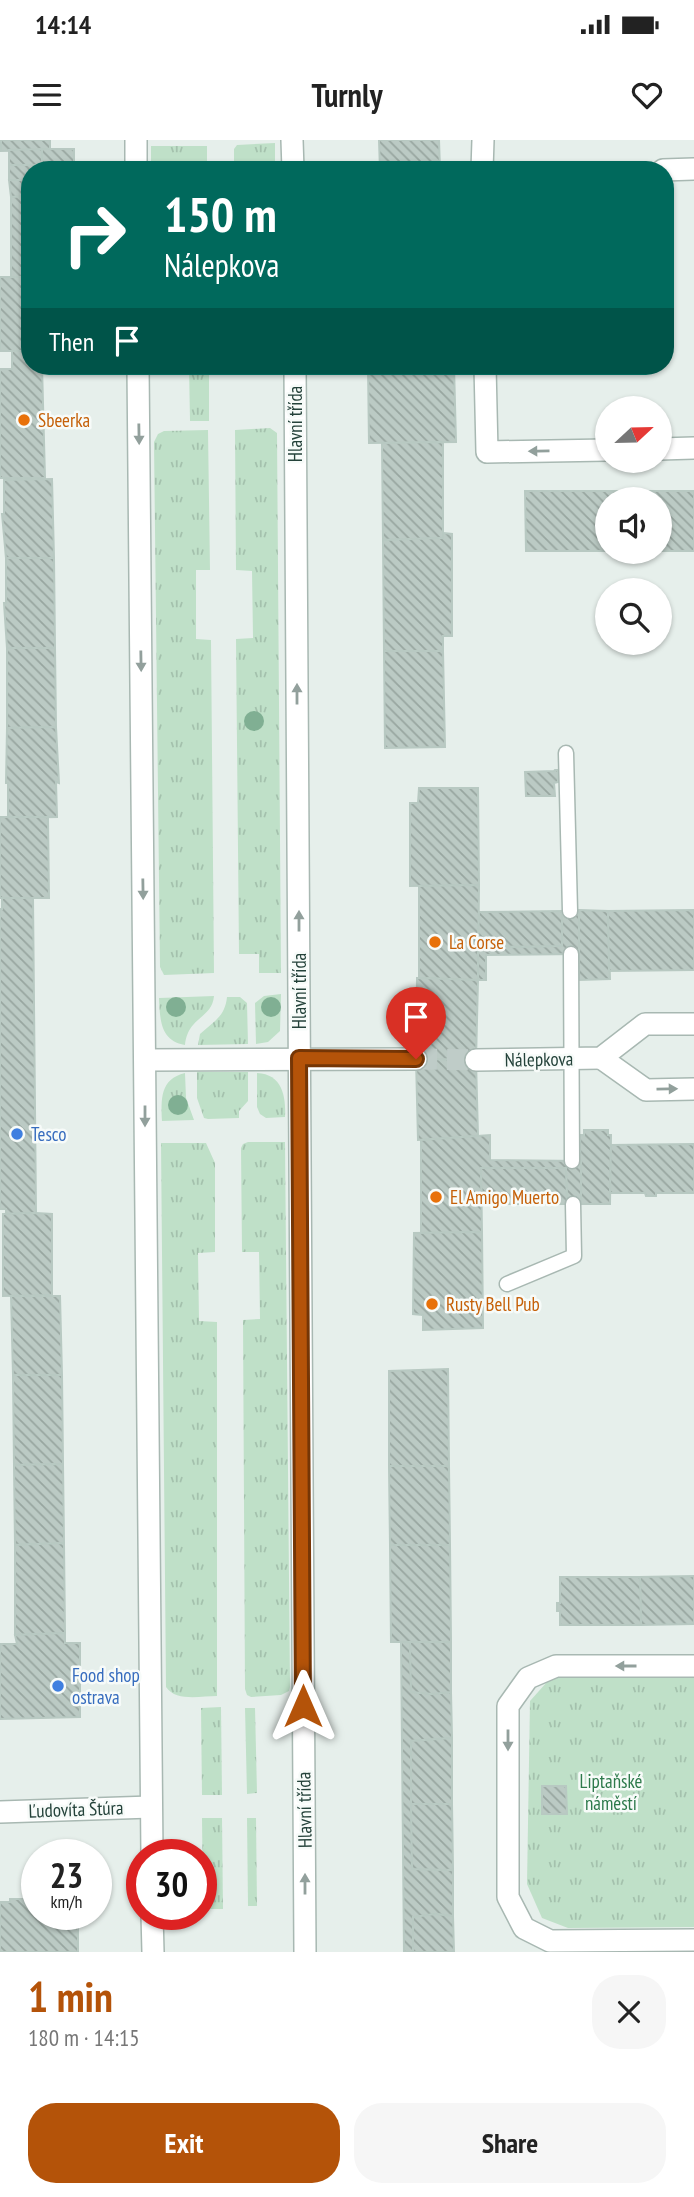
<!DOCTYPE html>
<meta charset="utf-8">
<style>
:root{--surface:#fff;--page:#f6f6f6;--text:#222;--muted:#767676;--accent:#b45309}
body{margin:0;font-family:"PT Sans Narrow",sans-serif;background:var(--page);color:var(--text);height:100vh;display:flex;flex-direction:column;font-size:26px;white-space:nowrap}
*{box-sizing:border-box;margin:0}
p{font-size:23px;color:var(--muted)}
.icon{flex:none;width:38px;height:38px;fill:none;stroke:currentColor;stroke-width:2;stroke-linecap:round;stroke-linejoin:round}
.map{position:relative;height:1812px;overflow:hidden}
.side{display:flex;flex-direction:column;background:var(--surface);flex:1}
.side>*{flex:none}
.guide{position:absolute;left:21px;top:21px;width:653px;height:214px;border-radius:28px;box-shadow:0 2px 5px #0004;background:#00695c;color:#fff;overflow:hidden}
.needle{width:46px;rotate:68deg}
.controls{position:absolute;left:595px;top:256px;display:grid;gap:14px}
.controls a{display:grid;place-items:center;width:77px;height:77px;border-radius:50%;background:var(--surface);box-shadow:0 2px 5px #0004;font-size:35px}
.speed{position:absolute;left:21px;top:1699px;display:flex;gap:14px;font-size:35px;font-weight:700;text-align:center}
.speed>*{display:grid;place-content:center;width:91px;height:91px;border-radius:50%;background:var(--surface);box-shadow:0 2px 5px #0004;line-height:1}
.speed small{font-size:18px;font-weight:400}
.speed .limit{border:10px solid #d22;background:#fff;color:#111}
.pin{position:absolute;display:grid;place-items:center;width:60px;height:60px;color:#fff;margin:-72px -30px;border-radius:50% 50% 50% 0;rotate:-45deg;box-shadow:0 0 7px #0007}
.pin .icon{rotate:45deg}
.me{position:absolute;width:77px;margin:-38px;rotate:0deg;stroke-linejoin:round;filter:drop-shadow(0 0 5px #0008)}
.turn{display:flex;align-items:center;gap:24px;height:147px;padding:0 28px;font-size:32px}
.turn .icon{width:91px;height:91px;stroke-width:2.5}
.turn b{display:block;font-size:49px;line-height:60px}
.then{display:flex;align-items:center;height:66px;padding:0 28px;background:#0003;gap:14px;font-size:26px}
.round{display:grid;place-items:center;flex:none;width:74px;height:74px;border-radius:28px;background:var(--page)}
.summary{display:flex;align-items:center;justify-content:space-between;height:119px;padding:0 28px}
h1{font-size:42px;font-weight:800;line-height:52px;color:var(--accent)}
.action{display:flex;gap:14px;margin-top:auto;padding:14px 28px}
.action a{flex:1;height:80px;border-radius:28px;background:var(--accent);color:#fff;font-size:28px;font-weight:800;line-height:80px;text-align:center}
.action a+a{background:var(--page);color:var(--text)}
.status{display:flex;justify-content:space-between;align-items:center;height:49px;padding:0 35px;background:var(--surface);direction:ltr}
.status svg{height:19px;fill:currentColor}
header{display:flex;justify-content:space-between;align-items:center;height:91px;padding:0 28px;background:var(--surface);font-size:32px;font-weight:800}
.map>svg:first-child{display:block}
.grass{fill:url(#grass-tufts)}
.building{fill:url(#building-back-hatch);stroke:#b8c9c2;stroke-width:2}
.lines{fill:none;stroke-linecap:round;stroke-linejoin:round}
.street-tunnel{stroke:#bfccc8;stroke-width:21;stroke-dasharray:21 10;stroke-linecap:butt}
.lane-casing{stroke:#a8b8b2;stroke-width:17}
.street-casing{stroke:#a8b8b2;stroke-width:24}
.lane{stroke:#fff;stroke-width:14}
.street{stroke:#fff;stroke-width:21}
.tree{fill:#80af93}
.oneway{fill:#92a09c}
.route-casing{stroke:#753606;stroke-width:18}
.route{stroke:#b45309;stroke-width:12}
.food-dot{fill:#e8710a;stroke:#f7fbf9;stroke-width:2.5}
.shop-dot{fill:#3f7fe0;stroke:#f7fbf9;stroke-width:2.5}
.labels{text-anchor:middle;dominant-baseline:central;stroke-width:5;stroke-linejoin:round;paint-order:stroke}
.food-label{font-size:19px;fill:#c56008;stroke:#f7fbf9;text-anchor:start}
.street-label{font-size:19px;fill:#24423a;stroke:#f7fbf9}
.shop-label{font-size:19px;fill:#366cbe;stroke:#f7fbf9;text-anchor:start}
.park-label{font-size:19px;fill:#2d7a4b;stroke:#f7fbf9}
</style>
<div class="status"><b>14:14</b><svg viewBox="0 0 49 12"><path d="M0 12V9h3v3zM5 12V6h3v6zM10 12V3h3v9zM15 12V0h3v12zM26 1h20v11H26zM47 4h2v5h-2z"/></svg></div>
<header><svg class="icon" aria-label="menu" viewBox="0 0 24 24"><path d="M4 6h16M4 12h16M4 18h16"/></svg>Turnly<svg class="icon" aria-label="heart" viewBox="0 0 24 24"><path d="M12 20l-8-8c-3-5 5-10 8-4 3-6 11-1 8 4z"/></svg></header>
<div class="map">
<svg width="694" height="1812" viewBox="0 0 694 1812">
<defs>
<pattern id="grass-tufts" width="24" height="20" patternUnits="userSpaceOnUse" patternTransform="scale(1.75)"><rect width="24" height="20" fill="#bfe0c8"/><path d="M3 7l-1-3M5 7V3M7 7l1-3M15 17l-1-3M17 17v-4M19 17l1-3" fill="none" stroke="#a4c1ad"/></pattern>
<pattern id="building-back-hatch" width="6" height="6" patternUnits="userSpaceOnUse" patternTransform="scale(1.75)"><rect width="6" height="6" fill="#bbcac4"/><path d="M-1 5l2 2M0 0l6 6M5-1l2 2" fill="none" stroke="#98a6a0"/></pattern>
</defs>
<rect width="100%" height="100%" fill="#e6efeb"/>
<!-- grass -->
<g class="grass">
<polygon points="275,3 275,30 234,30 234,9 237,5"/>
<rect x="151" y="6" width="56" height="24"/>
<polygon points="189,226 209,226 209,281 190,281"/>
<polygon points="270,288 277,293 281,833 259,833 259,814 239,814 236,499 253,498 252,431 236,430 235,290"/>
<polygon points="208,290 210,430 196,430 196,499 211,500 214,833 164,835 160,827 154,302 158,294 164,291"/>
<polygon points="281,854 280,891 268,902 256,904 255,863 264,856"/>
<path d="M214,856C212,879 188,876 185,905C160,901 160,879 159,858Z"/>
<path d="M227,857H240L247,863L248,904L198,905L200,894C213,882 225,877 227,857Z"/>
<polygon points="197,932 248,932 248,961 239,971 239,978 208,979 204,978 197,958"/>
<path d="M185,933L186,958L194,980L162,981C161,959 160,939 185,933Z"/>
<path d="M257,933C282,934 286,956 285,977L266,978L260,974L257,967Z"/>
<polygon points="248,1002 285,1002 290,1547 289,1551 281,1555 251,1557 247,1555 245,1549 243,1180 260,1179 259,1112 242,1112 241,1008 243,1004"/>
<path d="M161,1003H206L215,1023V1112L198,1113L199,1181L217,1182V1556C201,1556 176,1562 166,1547Z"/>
<polygon points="694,1530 694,1787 568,1788 542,1778 527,1744 530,1561 547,1542 575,1531"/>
<polygon points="221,1567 222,1655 202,1655 201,1568"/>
<polygon points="245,1568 255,1568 257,1653 247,1654"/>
<polygon points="202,1678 222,1678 223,1769 203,1769"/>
<polygon points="247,1678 256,1678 257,1766 248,1766"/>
</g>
<!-- building -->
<g class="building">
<polygon points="1,0 50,0 50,10 1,11"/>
<polygon points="379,0 439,0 440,30 380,30"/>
<rect x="42" y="9" width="32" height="21"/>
<polygon points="42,9 42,25 9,25 9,10"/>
<polygon points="9,25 42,25 42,30 30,30 30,40 9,40"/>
<polygon points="9,40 30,40 30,56 11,57"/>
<polygon points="30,56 30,137 11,137 11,57"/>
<rect x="0" y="137" width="30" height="74"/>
<polygon points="12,211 30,211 30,226 42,226 45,338 0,338 0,229 12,229"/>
<polygon points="368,226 454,226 456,302 369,303"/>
<polygon points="443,302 443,398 383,400 382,303"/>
<polygon points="52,339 54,418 6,418 2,374 4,374 4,340"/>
<polygon points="525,351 622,351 622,359 607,359 607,411 526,411"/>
<polygon points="622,351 694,351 694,411 660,411 660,359 622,359"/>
<polygon points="443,393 452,394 452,496 443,496 443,511 384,511 383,400 443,398"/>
<polygon points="6,418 54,418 55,508 7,508 4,463 6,463"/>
<polygon points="7,508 55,508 56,587 7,588"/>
<polygon points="384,511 443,511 445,607 385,608"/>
<polygon points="56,587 59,643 56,642 57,677 8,678 8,643 6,643 7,588"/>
<polygon points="555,630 558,630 558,642 554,643 555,656 526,656 525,632 554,631"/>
<polygon points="419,648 478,648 479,745 410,746 410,663 418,663"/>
<polygon points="0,677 48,677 49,758 0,758"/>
<polygon points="479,745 478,840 419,838 419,746"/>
<polygon points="2,758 33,758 36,1073 6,1074 6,1069 0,1069 0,769 2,769"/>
<polygon points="579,770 608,771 610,839 579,840"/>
<polygon points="579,770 579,814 486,815 486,840 478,840 478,807 562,806 562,771"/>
<polygon points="694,770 694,830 609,831 608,771"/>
<polygon points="562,771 562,806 478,807 479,772"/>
<polygon points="417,838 478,840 476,920 416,919"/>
<polygon points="416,919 476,920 478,996 418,1000"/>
<polygon points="584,990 608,990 608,995 611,995 610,1064 581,1064 580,995 584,995"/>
<polygon points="490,995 490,1020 581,1021 581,1064 567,1064 566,1028 481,1028 482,1092 421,1093 421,1000"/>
<polygon points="694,1004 694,1053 656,1053 656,1056 646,1056 645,1053 610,1053 611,1005"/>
<polygon points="481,1028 566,1028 567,1064 482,1064"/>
<polygon points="36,1073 52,1074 52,1155 3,1156 3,1074"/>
<polygon points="482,1092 483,1188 423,1190 423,1175 413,1174 414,1093"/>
<polygon points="11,1156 60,1156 62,1235 13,1235"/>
<polygon points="448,1229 449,1326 389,1326 389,1231"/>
<polygon points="13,1235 62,1235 63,1324 14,1325"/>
<polygon points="63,1324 64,1403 15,1405 14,1325"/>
<polygon points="389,1326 449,1326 450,1405 390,1405"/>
<polygon points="64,1403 65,1493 15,1495 15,1405"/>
<polygon points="390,1405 450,1405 451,1502 391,1502"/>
<polygon points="694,1436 694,1484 641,1485 640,1437"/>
<polygon points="560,1437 640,1437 641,1485 560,1485 560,1471 557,1471 557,1463 560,1463"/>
<polygon points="65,1493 65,1503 80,1503 80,1577 0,1579 0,1504 17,1504 15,1495"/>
<polygon points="401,1502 410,1502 411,1552 433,1554 451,1552 452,1598 411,1601 412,1729 453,1730 453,1776 435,1774 413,1777 413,1812 404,1812"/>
<polygon points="410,1502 451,1502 451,1552 433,1554 411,1552"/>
<polygon points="452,1598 452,1664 411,1664 411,1601"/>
<polygon points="542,1646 566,1646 567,1674 542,1674"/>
<polygon points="411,1664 452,1664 453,1730 412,1729"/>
<polygon points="10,1759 37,1759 37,1774 78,1774 78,1812 0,1812 0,1762 10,1762"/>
<polygon points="435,1774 453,1776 454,1812 413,1812 413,1777"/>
</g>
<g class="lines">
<!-- street-tunnel -->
<polyline class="street-tunnel" points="416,919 476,920"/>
<defs>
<g id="lane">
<polyline points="566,613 570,771"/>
<polyline points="571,814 572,1021"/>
<polyline points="507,1144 574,1116 573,1064"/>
</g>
<g id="street">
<polyline points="136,0 136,30"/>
<polyline points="292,0 293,30"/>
<polyline points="482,30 483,0"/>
<polyline points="663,30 694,29"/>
<polyline points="138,226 152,1715"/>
<polyline points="295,226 305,1812"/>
<polyline points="485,226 487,312 607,310"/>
<polyline points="660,309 694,308"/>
<polyline points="601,918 646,950 694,949"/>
<polyline points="145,920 416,919"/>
<polyline points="476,920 601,918 645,884 694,884"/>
<polyline points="694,1526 556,1526 528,1538 508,1566 508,1757 524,1788 550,1801 694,1800"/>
<polyline points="0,1672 151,1667"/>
<polyline points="152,1774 153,1812"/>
</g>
</defs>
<!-- lane casing -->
<use href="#lane" class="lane-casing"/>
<!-- street casing -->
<use href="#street" class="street-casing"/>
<!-- lane -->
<use href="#lane" class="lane"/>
<!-- street -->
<use href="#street" class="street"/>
</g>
<!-- trees -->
<g class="tree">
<circle cx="254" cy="581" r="10"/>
<circle cx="176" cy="867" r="10"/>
<circle cx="271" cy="867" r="10"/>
<circle cx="178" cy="965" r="10"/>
</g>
<!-- one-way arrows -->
<defs><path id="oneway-solid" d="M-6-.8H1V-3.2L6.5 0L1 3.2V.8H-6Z" transform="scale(1.75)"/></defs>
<g class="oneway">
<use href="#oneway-solid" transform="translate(139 294) rotate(89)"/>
<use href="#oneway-solid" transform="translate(539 311) rotate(179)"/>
<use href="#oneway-solid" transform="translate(141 521) rotate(89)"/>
<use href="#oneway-solid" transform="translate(297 554) rotate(-90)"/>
<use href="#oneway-solid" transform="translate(143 749) rotate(89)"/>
<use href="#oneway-solid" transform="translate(299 781) rotate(-90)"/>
<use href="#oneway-solid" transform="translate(667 949) rotate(-1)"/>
<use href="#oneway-solid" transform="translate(145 976) rotate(90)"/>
<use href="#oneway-solid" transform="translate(626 1526) rotate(180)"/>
<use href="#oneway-solid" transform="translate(508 1600) rotate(90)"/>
<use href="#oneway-solid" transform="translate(305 1744) rotate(-90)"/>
</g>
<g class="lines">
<defs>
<polyline id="route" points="303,1566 299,918 416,919"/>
</defs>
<!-- route casing -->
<use href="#route" class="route-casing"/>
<!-- route -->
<use href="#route" class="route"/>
</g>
<!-- markers -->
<g class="food-dot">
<circle cx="24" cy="280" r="7"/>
<circle cx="435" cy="802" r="7"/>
<circle cx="436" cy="1057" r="7"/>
<circle cx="432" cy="1164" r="7"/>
</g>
<g class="shop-dot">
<circle cx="17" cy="994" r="7"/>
<circle cx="58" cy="1546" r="7"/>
</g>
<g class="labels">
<!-- food labels -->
<g class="food-label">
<text x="38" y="280">Sbeerka</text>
<text x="449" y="802">La Corse</text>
<text x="450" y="1057">El Amigo Muerto</text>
<text x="446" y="1164">Rusty Bell Pub</text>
</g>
<!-- street labels -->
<g class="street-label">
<text transform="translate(295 284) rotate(-90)">Hlavní třída</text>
<text transform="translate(299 851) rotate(-90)">Hlavní třída</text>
<text transform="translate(539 919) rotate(-1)">Nálepkova</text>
<text transform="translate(76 1669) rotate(-2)">Ľudovíta Štúra</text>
<text transform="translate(304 1670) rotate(-91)">Hlavní třída</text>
</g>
<!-- shop labels -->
<g class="shop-label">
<text x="31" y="994">Tesco</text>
<text x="72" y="1535">Food shop<tspan x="72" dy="22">ostrava</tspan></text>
</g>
<!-- park labels -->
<g class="park-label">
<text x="611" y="1641">Liptaňské<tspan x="611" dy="22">náměstí</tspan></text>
</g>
</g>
</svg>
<div class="controls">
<a><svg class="needle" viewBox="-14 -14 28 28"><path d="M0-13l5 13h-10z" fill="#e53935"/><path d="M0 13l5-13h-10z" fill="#767676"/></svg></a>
<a><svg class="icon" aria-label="sound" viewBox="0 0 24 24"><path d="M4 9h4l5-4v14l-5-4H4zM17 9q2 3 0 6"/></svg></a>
<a><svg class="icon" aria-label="search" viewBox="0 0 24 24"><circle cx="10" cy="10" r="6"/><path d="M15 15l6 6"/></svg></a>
</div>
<div class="speed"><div>23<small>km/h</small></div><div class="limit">30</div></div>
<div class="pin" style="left:416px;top:919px;background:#d93025"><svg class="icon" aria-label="arrive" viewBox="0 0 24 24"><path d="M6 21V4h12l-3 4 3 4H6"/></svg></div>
<svg class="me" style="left:303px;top:1566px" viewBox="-20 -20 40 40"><path d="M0-17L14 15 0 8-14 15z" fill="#b45309" stroke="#fff" stroke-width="4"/></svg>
<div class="guide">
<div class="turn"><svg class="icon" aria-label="right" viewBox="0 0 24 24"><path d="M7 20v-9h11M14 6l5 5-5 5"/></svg><div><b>150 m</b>Nálepkova</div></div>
<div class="then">Then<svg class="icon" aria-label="arrive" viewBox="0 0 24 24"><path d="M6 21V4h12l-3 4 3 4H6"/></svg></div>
</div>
</div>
<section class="side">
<div class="summary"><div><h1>1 min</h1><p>180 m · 14:15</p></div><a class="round"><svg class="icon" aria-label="close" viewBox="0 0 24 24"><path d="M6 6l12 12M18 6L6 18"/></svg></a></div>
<div class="action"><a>Exit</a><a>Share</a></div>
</section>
